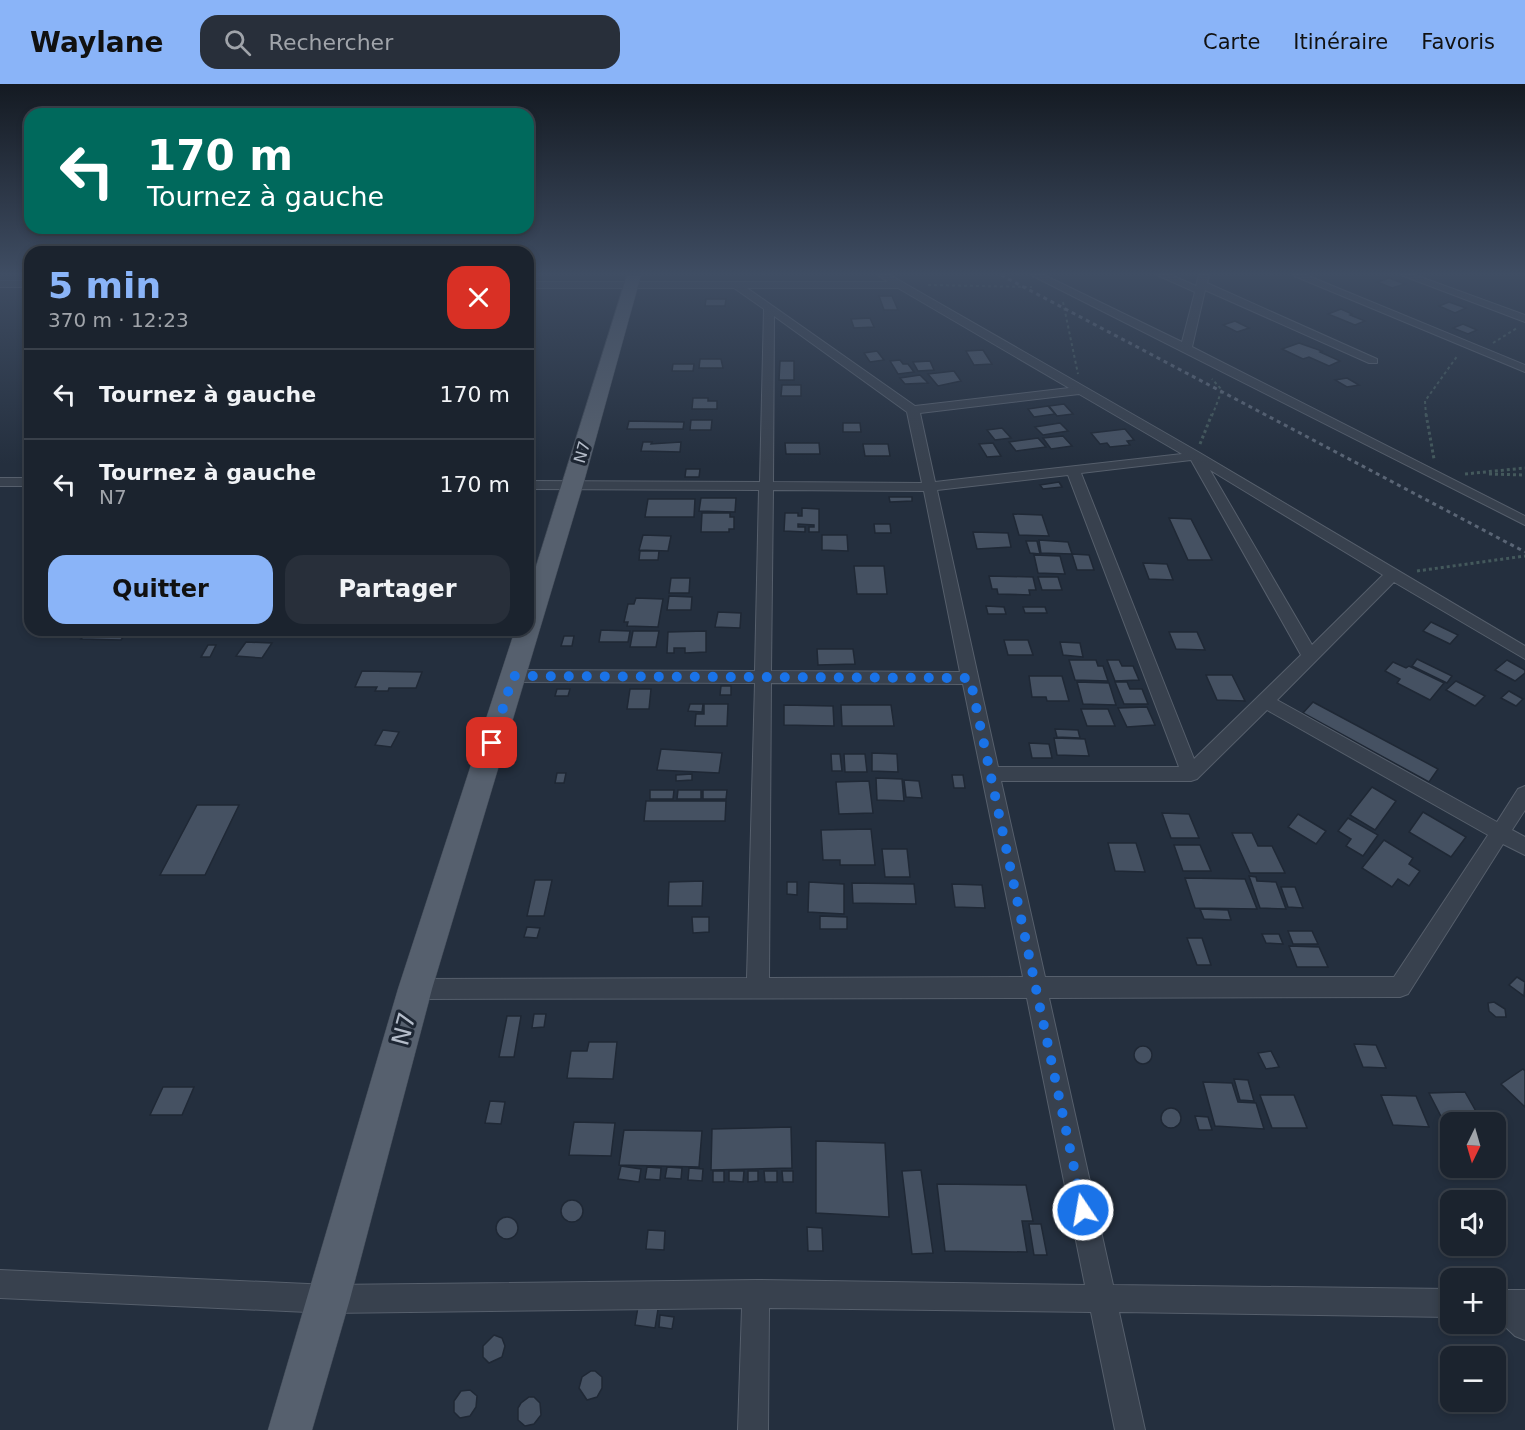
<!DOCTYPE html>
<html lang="fr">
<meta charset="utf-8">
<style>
:root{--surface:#1b232e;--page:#282f3a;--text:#f1f3f6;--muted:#a0a4aa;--line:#39404a;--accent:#8ab4f8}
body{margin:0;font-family:"DejaVu Sans",sans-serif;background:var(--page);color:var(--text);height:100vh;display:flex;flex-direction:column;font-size:22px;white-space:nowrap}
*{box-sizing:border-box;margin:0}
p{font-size:20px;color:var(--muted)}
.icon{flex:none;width:33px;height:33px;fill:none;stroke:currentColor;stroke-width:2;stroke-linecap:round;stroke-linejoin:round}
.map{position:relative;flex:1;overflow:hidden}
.panel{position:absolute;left:24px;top:162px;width:510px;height:390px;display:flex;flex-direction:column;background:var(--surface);border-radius:18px;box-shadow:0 3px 9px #0003,0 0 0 2px var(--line)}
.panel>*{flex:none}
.banner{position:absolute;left:24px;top:24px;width:510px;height:126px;border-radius:18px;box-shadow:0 3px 9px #0003,0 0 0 2px var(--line);background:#00695c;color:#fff;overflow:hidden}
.needle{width:39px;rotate:185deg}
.tools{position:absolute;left:1440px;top:1028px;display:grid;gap:12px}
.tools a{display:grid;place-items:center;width:66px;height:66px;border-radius:12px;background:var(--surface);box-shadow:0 3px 9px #0003,0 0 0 2px var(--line);font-size:30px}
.pin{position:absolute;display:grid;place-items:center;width:51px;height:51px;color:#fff;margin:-26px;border-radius:12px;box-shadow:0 3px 9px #0006}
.me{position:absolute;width:66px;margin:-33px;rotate:348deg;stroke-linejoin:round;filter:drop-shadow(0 0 4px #0008)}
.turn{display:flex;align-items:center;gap:21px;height:126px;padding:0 24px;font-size:27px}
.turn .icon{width:78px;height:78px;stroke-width:2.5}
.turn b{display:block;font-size:42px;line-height:51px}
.round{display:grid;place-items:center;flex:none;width:63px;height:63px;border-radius:18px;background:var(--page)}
.headline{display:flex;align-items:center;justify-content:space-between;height:102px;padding:0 24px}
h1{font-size:36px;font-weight:800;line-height:45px;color:var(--accent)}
.action{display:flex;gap:12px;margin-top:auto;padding:12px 24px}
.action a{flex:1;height:69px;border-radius:18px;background:var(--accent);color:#111;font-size:24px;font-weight:800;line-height:69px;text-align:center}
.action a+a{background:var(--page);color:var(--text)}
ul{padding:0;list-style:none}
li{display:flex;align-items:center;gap:18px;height:90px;padding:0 24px;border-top:2px solid var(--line)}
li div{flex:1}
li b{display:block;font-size:22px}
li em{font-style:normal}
header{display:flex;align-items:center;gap:36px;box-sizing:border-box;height:84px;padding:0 30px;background:var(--accent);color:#111}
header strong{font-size:28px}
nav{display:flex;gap:33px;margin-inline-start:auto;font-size:21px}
.search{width:420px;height:54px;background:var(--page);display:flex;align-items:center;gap:15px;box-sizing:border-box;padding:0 21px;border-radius:18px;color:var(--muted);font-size:22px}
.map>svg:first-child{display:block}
.building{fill:#455162;stroke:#1f2835;stroke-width:1.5}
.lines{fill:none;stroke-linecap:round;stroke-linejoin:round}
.minor-casing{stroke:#565f6c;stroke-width:2}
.primary-casing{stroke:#414a57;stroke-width:1}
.path-far1{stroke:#44595c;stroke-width:2;stroke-dasharray:3 3;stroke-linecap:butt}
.path{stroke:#44595c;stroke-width:3;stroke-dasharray:3 3;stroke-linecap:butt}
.minor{fill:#38414e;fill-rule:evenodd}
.primary{fill:#56606e;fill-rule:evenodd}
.rail{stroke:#5a6575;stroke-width:3;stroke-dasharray:4 4;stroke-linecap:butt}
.route{stroke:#1a73e8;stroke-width:10;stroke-dasharray:0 18}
.labels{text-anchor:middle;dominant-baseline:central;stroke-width:6;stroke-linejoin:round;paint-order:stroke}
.far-street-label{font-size:16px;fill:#b4bcc9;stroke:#1d2633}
.near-street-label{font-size:24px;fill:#b4bcc9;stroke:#1d2633}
</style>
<header>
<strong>Waylane</strong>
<div class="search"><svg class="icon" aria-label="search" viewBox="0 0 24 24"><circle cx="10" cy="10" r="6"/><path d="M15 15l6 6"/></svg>Rechercher</div>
<nav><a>Carte</a><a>Itinéraire</a><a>Favoris</a></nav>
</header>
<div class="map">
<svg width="1525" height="1346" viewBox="0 0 1525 1346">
<rect width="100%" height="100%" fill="#242f3e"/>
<!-- building -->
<g class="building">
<polygon points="1389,194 1405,200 1392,204 1377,198"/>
<polygon points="879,212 892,212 898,226 884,226"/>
<polygon points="706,215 726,215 725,222 705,222"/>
<polygon points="1449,218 1466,224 1455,229 1439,222"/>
<polygon points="1341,225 1352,230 1350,231 1365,237 1355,241 1328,230"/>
<polygon points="870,234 874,243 854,244 851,235"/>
<polygon points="1235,237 1249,244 1237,248 1223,241"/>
<polygon points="1463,240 1477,246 1468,250 1453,244"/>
<polygon points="1299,259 1322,267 1320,268 1340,277 1329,282 1309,273 1303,275 1282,265"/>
<polygon points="983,266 992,280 974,281 966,267"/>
<polygon points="877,267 884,276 870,278 864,269"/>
<polygon points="700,275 721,275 723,284 699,284"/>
<polygon points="900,276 903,280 908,280 914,288 898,290 890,277"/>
<polygon points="780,277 794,277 794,296 779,296"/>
<polygon points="930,277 934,286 918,287 913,278"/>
<polygon points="673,280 694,280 693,287 672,287"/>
<polygon points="954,287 961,297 938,302 928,290"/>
<polygon points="920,291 928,299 905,300 900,294"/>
<polygon points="1347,294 1359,301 1347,303 1335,296"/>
<polygon points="782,301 801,301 801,312 781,312"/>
<polygon points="693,314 708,314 708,317 717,317 717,325 692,325"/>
<polygon points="1064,320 1073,330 1057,332 1049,322"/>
<polygon points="1048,322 1055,330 1034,333 1028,325"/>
<polygon points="691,336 712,336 711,346 690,346"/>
<polygon points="629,337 684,338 683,345 627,345"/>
<polygon points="843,339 860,339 861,348 843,348"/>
<polygon points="1060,339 1068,347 1043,351 1035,343"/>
<polygon points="1002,344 1011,354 995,356 987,346"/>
<polygon points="1125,345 1134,356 1127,357 1130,361 1110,363 1107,359 1100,360 1091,349"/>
<polygon points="1063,352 1072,362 1051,365 1043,354"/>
<polygon points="1038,354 1046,363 1016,367 1009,358"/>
<polygon points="643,358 652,358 651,360 681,358 680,368 641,367"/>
<polygon points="785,359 819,359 820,370 786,370"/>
<polygon points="993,359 1001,372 987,373 979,360"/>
<polygon points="863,360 888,360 890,372 865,372"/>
<polygon points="686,385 700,385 699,393 685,393"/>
<polygon points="1059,398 1062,403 1043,405 1040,401"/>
<polygon points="889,413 912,413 912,417 890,418"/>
<polygon points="701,414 736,414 735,428 699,427"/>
<polygon points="648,415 695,415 694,433 645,433"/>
<polygon points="802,424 819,425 819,448 809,448 809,443 814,443 814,441 798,440 798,443 805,443 805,448 784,447 785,429 798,429 798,432 802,432"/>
<polygon points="702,429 730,429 730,433 734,433 734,445 729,445 729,448 701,448"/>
<polygon points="1013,430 1042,431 1049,452 1019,451"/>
<polygon points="1169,434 1191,435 1212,476 1188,476"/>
<polygon points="874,440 890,440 891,449 875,449"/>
<polygon points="973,448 1008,449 1011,463 977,465"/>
<polygon points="643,451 671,452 668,467 639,466"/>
<polygon points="822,451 847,451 848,467 822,466"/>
<polygon points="1039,456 1068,458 1072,470 1041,469"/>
<polygon points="1026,457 1037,457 1040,470 1030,469"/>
<polygon points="640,467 659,467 658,476 639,476"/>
<polygon points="1072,470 1089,471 1094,486 1077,486"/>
<polygon points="1034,471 1060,472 1065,490 1038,489"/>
<polygon points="1143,479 1167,480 1173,496 1149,495"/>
<polygon points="854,482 884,482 887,510 857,510"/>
<polygon points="989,492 1033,493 1036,506 1029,506 1030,511 998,510 997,505 992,505"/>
<polygon points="1038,493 1058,493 1062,506 1042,506"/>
<polygon points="671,494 690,494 689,509 669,509"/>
<polygon points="669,512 692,513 691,526 667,526"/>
<polygon points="636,514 663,515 658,543 627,542 628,538 624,538 628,520 634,520"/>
<polygon points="986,522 1004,523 1006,530 988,530"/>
<polygon points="1023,523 1045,523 1047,529 1025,529"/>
<polygon points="718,528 741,529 740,544 715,543"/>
<polygon points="1431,538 1458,551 1450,560 1423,547"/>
<polygon points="88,546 128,546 121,556 81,555"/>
<polygon points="601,546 630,547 628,558 599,558"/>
<polygon points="633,547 659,547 656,563 630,563"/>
<polygon points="706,547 706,568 685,569 685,564 674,564 674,569 667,569 668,548"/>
<polygon points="1169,548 1197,548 1205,566 1176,565"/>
<polygon points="564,552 574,552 572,562 561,562"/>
<polygon points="1004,556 1028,556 1033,571 1008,571"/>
<polygon points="246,558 272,559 262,574 236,572"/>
<polygon points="1060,558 1080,559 1083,573 1063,571"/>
<polygon points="208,561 216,561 210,573 201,573"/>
<polygon points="817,565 853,565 855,580 818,581"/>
<polygon points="1417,575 1452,592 1447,599 1412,582"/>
<polygon points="1069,576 1096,576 1098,582 1103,582 1108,597 1075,596"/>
<polygon points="1107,576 1119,576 1122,582 1133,582 1139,596 1115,597"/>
<polygon points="1507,576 1525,586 1525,589 1515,597 1495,586"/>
<polygon points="1393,578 1406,584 1409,582 1444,599 1430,616 1397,599 1400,595 1385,587"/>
<polygon points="362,587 422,588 416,604 389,604 388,607 375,607 377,603 355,603"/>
<polygon points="1206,591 1232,591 1245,617 1217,616"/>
<polygon points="1029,592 1062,592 1069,617 1047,617 1046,613 1032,613"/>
<polygon points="1456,597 1485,612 1475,622 1446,606"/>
<polygon points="1077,598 1109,599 1116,621 1083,620"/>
<polygon points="1115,598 1127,598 1130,605 1142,605 1148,620 1124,620"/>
<polygon points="721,602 731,602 731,611 720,611"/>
<polygon points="557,605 570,605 568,612 555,612"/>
<polygon points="630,605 651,605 649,625 627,625"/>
<polygon points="1509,607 1523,615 1516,622 1501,614"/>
<polygon points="1313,618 1438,685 1429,698 1303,629"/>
<polygon points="690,620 703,620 702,628 688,627"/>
<polygon points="704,620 728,620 727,642 695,642 696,630 704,630"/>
<polygon points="784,621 833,622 834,642 784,641"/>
<polygon points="841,621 891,621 894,642 842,642"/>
<polygon points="1147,623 1155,641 1127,643 1118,624"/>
<polygon points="1081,625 1108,625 1115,642 1087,642"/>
<polygon points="1055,645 1078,646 1080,654 1057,653"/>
<polygon points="383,646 399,648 391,663 375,661"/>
<polygon points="1054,654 1085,655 1089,672 1057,671"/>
<polygon points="1029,659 1049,660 1052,674 1032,674"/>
<polygon points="661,665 722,669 719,689 657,686"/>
<polygon points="872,669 897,670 898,688 872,687"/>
<polygon points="831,670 840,670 842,687 832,687"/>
<polygon points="844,670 865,670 867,688 845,688"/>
<polygon points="557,689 566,689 564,699 555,699"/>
<polygon points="692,690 692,696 676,697 676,691"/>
<polygon points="952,691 963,691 965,704 954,704"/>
<polygon points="876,694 902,695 904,717 877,716"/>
<polygon points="904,696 919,697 922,714 906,713"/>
<polygon points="869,697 873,729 839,730 836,698"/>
<polygon points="1372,703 1396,717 1375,746 1350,731"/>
<polygon points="650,706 674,706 673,715 650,715"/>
<polygon points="678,706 701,706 701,715 677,715"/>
<polygon points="703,706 727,706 726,715 703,715"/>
<polygon points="646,717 726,717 725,737 644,737"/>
<polygon points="197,721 239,721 205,791 160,791"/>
<polygon points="1423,728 1466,753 1451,773 1409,748"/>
<polygon points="1162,729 1189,730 1199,754 1171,754"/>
<polygon points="1298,730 1326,747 1316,760 1288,743"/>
<polygon points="1348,734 1378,751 1363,772 1346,762 1351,755 1338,747"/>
<polygon points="871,745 875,781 840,781 840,776 823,776 821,746"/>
<polygon points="1232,749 1252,749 1258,762 1272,762 1285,789 1250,789"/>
<polygon points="1384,756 1413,774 1409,780 1420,787 1409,802 1398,795 1392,803 1362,784"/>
<polygon points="1108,759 1136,759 1145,788 1115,787"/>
<polygon points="1174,761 1200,761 1211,787 1183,787"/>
<polygon points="882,765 907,765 910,793 885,793"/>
<polygon points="1249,792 1256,793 1257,797 1276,798 1286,825 1260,824"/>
<polygon points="1185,794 1245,795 1257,825 1195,824"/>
<polygon points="535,796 552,796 544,832 527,832"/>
<polygon points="703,797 702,822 668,822 669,798"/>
<polygon points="787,798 797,798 797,811 787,810"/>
<polygon points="809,798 844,800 844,830 808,828"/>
<polygon points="852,799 914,800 916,820 853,819"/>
<polygon points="952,800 982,801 985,824 955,823"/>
<polygon points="1281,803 1295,803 1303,824 1288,823"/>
<polygon points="1200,825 1228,826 1231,836 1204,835"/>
<polygon points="820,832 847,833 847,845 820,845"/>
<polygon points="692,833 709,833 709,848 693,849"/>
<polygon points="527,843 540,844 537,854 524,853"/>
<polygon points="1288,847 1312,847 1318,860 1293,860"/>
<polygon points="1262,850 1279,850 1283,860 1266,859"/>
<polygon points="1187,854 1202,854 1211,881 1197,881"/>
<polygon points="1289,862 1319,863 1328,883 1297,883"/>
<polygon points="1517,893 1525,898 1524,912 1509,901"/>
<polygon points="1494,918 1505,925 1506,933 1496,933 1489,927 1488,919"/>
<polygon points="534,930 546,930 544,943 532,944"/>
<polygon points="507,932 521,932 514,973 499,973"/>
<polygon points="589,958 617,958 613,995 567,994 571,967 587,967"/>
<polygon points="1354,960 1376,961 1386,984 1363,983"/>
<circle cx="1143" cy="971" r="9"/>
<polygon points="1271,967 1279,983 1266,985 1258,969"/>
<polygon points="1523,985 1525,987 1525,1023 1501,1000"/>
<polygon points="1234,995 1248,996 1254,1017 1240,1016"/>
<polygon points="1203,998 1232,999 1238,1018 1256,1019 1264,1045 1215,1042"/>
<polygon points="163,1003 194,1003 182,1031 150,1031"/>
<polygon points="1465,1008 1482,1038 1450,1038 1450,1042 1446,1042 1429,1009"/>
<polygon points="1260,1011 1294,1011 1307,1044 1272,1044"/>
<polygon points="1381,1011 1416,1012 1429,1043 1393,1041"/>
<polygon points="490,1017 505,1018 501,1040 485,1039"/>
<circle cx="1171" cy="1034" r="10"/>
<polygon points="1195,1032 1208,1033 1212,1046 1199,1046"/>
<polygon points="574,1038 615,1039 611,1072 569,1071"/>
<polygon points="791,1043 792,1084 711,1086 712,1045"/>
<polygon points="624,1046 702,1047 699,1083 619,1081"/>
<polygon points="816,1057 885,1059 889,1133 816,1129"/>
<polygon points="621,1082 641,1085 639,1098 618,1095"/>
<polygon points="647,1083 661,1084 660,1096 645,1095"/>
<polygon points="667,1083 682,1084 681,1095 665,1094"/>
<polygon points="689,1084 703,1085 702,1097 688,1096"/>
<polygon points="921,1086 933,1169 912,1170 902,1087"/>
<rect x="713" y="1087" width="11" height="11"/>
<polygon points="729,1087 744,1087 743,1098 729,1097"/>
<polygon points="748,1087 758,1087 758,1097 748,1098"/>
<polygon points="764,1087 777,1087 777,1098 765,1098"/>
<polygon points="782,1087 793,1087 793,1098 783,1098"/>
<polygon points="937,1100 1026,1101 1033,1137 1022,1137 1027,1168 945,1167"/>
<circle cx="572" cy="1127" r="11"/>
<circle cx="507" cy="1144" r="11"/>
<polygon points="1029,1140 1041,1140 1047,1171 1034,1171"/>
<polygon points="807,1143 822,1144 823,1167 808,1167"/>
<polygon points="648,1146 665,1147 664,1166 646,1165"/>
<polygon points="638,1223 658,1225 655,1244 635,1241"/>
<polygon points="660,1231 674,1233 672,1245 659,1243"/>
<polygon points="494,1251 502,1254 505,1262 502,1273 489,1279 483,1273 483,1262"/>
<polygon points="591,1287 595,1287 602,1293 602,1304 597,1313 587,1316 579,1304 582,1293"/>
<polygon points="470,1306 477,1312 476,1323 470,1332 460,1334 454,1328 454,1317 461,1307"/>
<polygon points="529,1313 534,1313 540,1319 541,1331 534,1340 525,1342 518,1336 518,1324 521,1319"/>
</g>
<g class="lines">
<defs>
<g id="minor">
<path d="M878,191H890L1200,369L1525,562V575L1394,498L1277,616L1497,738L1518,705L1525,702V726L1512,746L1525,753V771L1503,760L1408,910L1400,913L1049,914L1113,1201L1450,1205V1233L1119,1228L1145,1346H1115L1091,1228L769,1224L768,1346H738L742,1224L329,1229L0,1214V1186L329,1201L756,1196L1085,1201L1027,914L415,915L407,912L404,905L407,898L415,895L747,894L755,599L513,598L507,596L505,592L507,588L513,586L755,587L759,406L528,405V397L760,398L764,225L734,204H528V198H888ZM747,204H898L1069,304L915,322ZM774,232L907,328L922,399L773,398ZM1079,310L1182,370L935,398L920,329ZM1191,376L1301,571L1194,675L1081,389ZM1210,386L1383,491L1312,561ZM1068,391L1179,683H998L937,406ZM773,406L924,407L960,588L771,587ZM771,599L963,600L1023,893L769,894ZM1267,626L1488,751L1394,893H1045L1001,697H1191L1197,695Z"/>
<polygon points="1031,191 1044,191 1182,258 1195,208 1157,191 1171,191 1196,202 1199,191 1209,191 1207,199 1377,275 1377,279 1369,279 1205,206 1192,263 1525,432 1525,441"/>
<polygon points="1292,191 1306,191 1525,281 1525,288"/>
<polygon points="1401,191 1415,191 1525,231 1525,238"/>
<rect x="0" y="197" width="30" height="6"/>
<rect x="0" y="394" width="30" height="8"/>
<polygon points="1496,1206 1525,1206 1525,1256 1515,1252 1496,1234"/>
</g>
<polygon id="primary" points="627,191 641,191 583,401 432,905 350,1215 312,1346 268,1346 398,905 515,546 528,546 528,508"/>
</defs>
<!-- minor casing -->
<use href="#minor" class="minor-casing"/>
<!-- primary casing -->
<use href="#primary" class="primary-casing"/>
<!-- path-far1 -->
<g class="path-far1">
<polyline points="928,201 1032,203"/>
<polyline points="1063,218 1078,290"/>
<polyline points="1493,259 1517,244"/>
<polyline points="1212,332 1222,306 1212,295"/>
<polyline points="1426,332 1425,317 1458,271"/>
</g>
<!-- path -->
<g class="path">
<polyline points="1426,330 1434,375"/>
<polyline points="1200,360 1212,330"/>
<polyline points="1465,390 1525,384"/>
<polyline points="1489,390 1525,391"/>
<polyline points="1417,487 1525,472"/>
</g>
<!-- minor -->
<use href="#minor" class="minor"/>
<!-- primary -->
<use href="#primary" class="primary"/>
<!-- rail -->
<polyline class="rail" points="1001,191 1525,468"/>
</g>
<!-- sky -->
<linearGradient id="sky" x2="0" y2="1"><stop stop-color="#141a22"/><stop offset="0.5" stop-color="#3f4d63"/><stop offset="1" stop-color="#3f4d63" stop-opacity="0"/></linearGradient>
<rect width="1525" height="380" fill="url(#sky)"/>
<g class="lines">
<!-- route -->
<polyline class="route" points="492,659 513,592 970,594 1083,1126"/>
</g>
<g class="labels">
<!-- far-street labels -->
<g class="far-street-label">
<text transform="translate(582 368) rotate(-74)">N7</text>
</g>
<!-- near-street labels -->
<g class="near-street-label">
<text transform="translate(404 945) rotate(-75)">N7</text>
</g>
</g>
</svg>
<div class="tools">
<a><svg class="needle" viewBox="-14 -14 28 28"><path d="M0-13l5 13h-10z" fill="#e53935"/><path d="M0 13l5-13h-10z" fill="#a0a4aa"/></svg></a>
<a><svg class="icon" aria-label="sound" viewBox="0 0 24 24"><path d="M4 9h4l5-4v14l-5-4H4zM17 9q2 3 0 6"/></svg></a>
<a>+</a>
<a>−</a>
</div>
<div class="pin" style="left:492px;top:659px;background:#d93025"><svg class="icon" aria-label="arrive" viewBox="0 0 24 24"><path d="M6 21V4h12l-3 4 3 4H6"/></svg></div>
<svg class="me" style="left:1083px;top:1126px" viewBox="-20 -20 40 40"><circle r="17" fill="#1a73e8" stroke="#fff" stroke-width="3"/><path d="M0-11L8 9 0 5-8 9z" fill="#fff"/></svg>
<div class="banner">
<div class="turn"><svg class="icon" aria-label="left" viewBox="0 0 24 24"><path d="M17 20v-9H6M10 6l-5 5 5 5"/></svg><div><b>170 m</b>Tournez à gauche</div></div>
</div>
<section class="panel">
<div class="headline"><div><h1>5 min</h1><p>370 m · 12:23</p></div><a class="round" style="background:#d93025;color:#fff"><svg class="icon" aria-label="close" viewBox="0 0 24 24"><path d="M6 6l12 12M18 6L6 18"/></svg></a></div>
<ul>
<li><svg class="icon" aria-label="left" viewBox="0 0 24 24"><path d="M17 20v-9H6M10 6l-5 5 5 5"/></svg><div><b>Tournez à gauche</b></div><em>170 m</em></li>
<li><svg class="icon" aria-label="left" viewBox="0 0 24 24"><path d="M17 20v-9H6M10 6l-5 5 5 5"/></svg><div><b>Tournez à gauche</b><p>N7</p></div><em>170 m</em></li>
</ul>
<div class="action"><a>Quitter</a><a>Partager</a></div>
</section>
</div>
